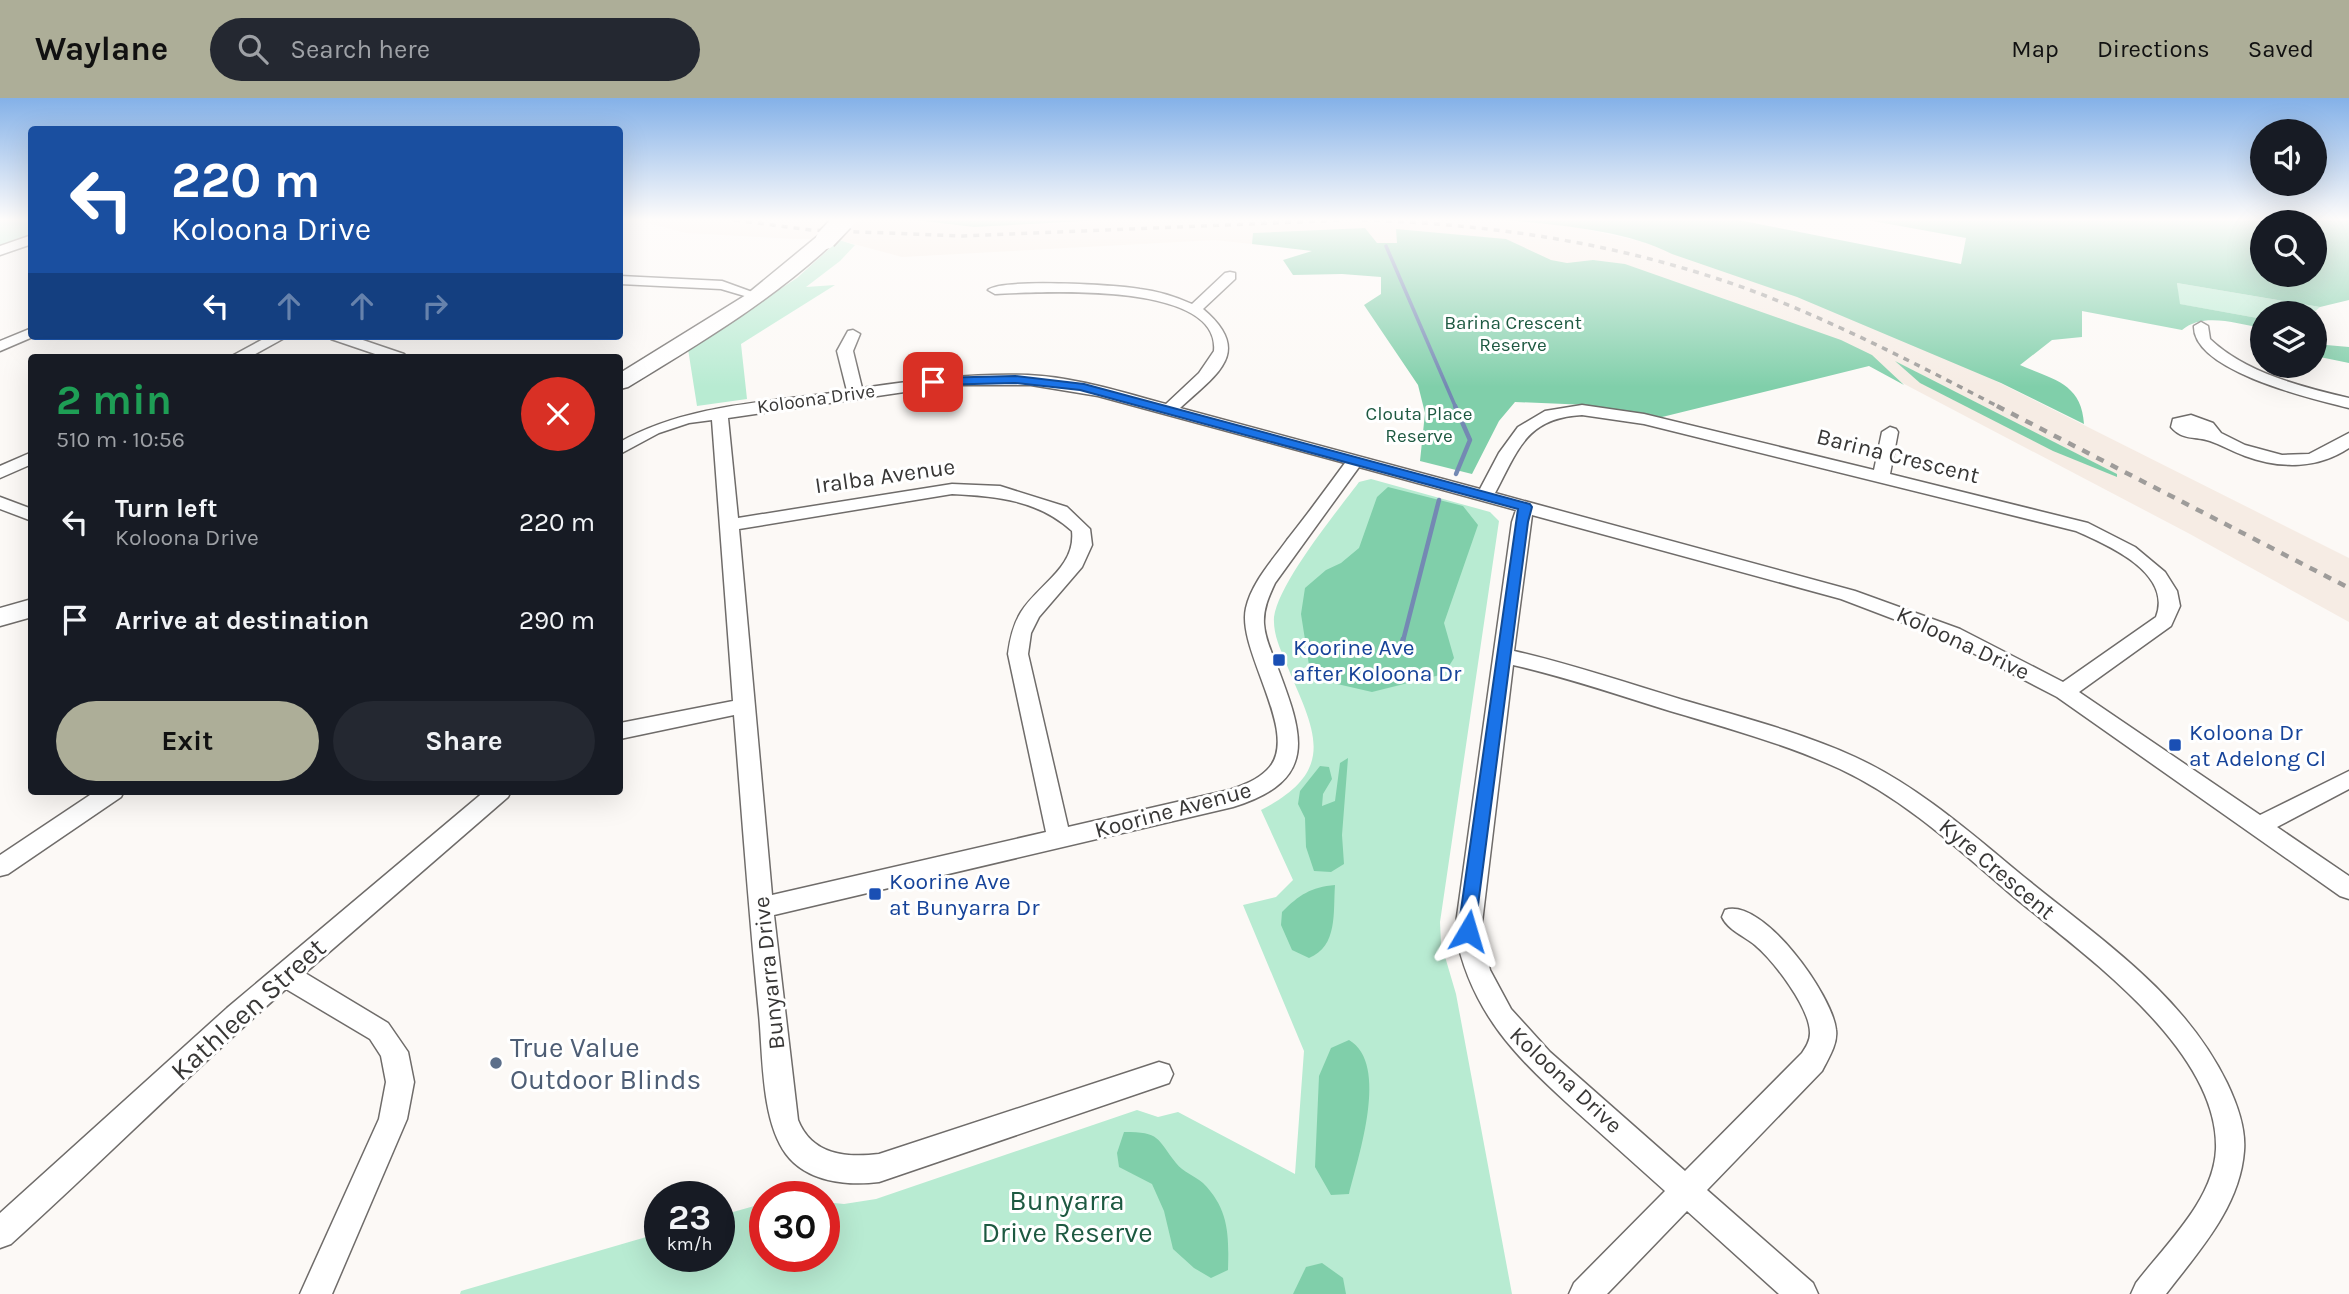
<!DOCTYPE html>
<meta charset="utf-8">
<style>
:root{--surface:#171b24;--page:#242831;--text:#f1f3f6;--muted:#9ea1a6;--accent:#adae98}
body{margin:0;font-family:Karla,sans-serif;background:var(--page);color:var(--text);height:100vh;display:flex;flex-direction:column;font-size:26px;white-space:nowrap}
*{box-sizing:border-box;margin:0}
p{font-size:23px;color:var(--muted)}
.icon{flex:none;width:38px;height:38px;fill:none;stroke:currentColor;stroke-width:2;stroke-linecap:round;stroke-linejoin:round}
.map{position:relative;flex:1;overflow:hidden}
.drawer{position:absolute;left:28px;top:256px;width:595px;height:441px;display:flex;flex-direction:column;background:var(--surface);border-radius:7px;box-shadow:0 7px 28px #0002}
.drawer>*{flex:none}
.top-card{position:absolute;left:28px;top:28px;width:595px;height:214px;border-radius:7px;box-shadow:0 7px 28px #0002;background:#1a4fa0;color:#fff;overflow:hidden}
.fabs{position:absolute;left:2250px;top:21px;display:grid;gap:14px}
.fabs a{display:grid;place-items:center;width:77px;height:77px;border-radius:50%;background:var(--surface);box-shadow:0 7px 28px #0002;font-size:35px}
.speed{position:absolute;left:644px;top:1083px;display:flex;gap:14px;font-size:35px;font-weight:700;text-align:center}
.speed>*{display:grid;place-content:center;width:91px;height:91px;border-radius:50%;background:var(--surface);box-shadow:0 7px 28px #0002;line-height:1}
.speed small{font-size:18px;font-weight:400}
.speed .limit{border:10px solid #d22;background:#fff;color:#111}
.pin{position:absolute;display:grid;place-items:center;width:60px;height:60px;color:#fff;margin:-30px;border-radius:14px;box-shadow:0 4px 10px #0006}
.me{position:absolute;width:77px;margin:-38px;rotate:7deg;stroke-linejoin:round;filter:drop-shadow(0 0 5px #0008)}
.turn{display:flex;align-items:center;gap:24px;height:147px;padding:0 28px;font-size:32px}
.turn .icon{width:91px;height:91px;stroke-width:2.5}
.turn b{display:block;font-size:49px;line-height:60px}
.lanes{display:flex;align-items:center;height:66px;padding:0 28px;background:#0003;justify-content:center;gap:35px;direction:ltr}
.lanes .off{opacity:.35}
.round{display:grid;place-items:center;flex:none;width:74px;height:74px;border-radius:37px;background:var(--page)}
.overview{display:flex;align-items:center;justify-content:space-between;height:119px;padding:0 28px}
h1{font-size:42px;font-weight:700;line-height:52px;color:#1e9e55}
.action{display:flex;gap:14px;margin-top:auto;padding:14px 28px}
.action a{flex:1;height:80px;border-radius:42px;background:var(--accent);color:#111;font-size:28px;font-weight:700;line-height:80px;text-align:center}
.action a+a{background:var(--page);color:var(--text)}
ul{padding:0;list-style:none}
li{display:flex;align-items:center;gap:21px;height:98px;padding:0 28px}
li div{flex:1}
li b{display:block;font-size:26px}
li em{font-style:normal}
header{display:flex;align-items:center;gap:42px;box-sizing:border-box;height:98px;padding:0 35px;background:var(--accent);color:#111}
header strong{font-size:33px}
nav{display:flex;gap:38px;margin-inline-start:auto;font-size:24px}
.search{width:490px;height:63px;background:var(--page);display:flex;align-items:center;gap:18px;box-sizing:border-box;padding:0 24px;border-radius:38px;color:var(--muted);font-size:26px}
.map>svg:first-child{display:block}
.built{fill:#f6ece4}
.green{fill:#b8ebd2}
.forest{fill:#80cfaa;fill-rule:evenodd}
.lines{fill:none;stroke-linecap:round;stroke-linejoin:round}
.stream-far2{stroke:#7489b3;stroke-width:3.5}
.stream-far1{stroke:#7489b3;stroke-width:4.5}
.stream{stroke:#7489b3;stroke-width:5}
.street-casing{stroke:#6f6c6a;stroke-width:3}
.secondary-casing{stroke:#6f6c6a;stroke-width:3}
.street{fill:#fff;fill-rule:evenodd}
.secondary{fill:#fff;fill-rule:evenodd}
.rail-far1{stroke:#9e9c9a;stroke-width:3.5;stroke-dasharray:6 6;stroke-linecap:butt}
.rail{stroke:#9e9c9a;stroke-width:4.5;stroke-dasharray:8 8;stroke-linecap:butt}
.secondary-bridge-casing{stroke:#6f6c6a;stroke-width:23;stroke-linecap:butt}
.secondary-bridge{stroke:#fff;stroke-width:20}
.route{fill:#1a73e8;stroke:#114b97;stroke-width:2}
.transit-dot{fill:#1a4fb4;stroke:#fff;stroke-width:2.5}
.service-dot{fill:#5c6f8a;stroke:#fff;stroke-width:2.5}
.labels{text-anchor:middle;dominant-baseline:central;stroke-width:6;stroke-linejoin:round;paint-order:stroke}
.far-park-label{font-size:19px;fill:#1d5941;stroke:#fff}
.far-street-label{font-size:19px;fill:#383736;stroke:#fff}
.street-label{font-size:23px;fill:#383736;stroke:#fff}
.transit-label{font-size:23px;fill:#164399;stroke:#fff;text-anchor:start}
.near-street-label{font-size:28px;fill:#383736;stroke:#fff}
.near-service-label{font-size:28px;fill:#4e5e75;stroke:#fff;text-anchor:start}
.near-park-label{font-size:28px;fill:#1d5941;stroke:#fff}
</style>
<header>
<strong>Waylane</strong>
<div class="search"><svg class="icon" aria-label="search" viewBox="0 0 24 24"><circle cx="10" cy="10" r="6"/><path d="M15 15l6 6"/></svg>Search here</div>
<nav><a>Map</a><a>Directions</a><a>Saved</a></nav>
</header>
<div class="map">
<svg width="2349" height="1196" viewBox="0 0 2349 1196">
<rect width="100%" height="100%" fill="#fcf9f6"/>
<!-- built -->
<g class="built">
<polygon points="636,122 831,122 813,141 795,141 686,135"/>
<polygon points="877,122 1543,122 1699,156 1958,264 2349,460 2349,524 2188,435 1870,268 1725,201 1669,182 1391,161 1215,142 902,159 839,142 856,123"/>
</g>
<!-- green -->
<g class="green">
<polygon points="0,122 31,122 31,137 0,149"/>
<polygon points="839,142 855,147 840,163 806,189 835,187 741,246 747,301 697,308 688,251 797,180"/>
<polygon points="2177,185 2320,209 2313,215 2263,215 2263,221 2179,206"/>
<path d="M1371,381L1490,414L1499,423L1440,824L1441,845L1456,896L1512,1196H460L461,1193L660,1135V1158H719V1118L765,1105V1158H824V1104L844,1106L876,1101L1137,1012L1158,1019L1178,1014L1295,1076L1304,953L1243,807L1276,799L1293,782L1261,712C1341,671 1313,631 1286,565C1280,550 1273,536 1274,519C1279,484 1336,415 1359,384Z"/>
</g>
<!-- forest -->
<g class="forest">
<polygon points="915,122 1104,122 974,129"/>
<path d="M1505,122H1739L1961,166L1966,140L1867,122H2349V202L2320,209L2177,185L2180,206L2263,221V230C2236,226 2204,214 2182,232L2082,213V239L2052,242L2020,267C2052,281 2082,285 2084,326L2001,285L1797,199L1672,156C1626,132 1558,127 1505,122ZM2315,124V177H2263V124Z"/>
<polygon points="1365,130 1377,145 1397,145 1396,131 1506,141 1551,162 1567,165 1593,162 1625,166 1841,242 1872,257 1904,287 1869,268 1658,320 1588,307 1515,304 1499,323 1472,376 1420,363 1425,315 1418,287 1364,207 1381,196 1381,179 1342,176 1293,177 1283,162 1312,153 1252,146 1253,135"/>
<polygon points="2315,246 2349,249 2349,265 2315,258"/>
<polygon points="1895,263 2117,376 2117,379 2053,353 1920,285"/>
<polygon points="1388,389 1463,408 1478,427 1444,525 1454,560 1444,576 1372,594 1311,580 1301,516 1305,490 1326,472 1341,465 1359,450 1377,399"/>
<polygon points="1348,660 1342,737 1344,766 1331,774 1314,773 1306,749 1305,720 1298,706 1300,693 1320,668 1329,669 1332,681 1323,696 1322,708 1335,703 1340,665"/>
<path d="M1335,787C1333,815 1338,848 1309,860L1292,852L1281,827L1282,814C1299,797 1311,789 1335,787Z"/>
<path d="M1349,942C1390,966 1358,1059 1349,1096L1331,1097L1315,1069L1319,978L1331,950Z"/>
<path d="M1124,1034C1161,1034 1156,1040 1176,1065C1183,1074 1195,1078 1203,1085C1229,1111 1229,1137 1228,1172L1211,1180L1194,1170L1173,1151L1164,1113L1152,1086L1119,1069L1117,1055Z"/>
<polygon points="1322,1165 1343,1180 1346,1196 1293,1196 1306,1169"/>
</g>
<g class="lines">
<!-- stream-far2 -->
<polyline class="stream-far2" points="1386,148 1456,310"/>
<!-- stream-far1 -->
<g class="stream-far1">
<polyline points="1455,308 1470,342 1456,376"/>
<polyline points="1403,543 1439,402"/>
</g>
<!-- stream -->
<polyline class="stream" points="1400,553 1403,541"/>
<defs>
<g id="street">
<polygon points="32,137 32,146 0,157 0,148"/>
<path d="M1230,174L1235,175V181L1203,211C1254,254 1217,276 1180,310L1480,391L1499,355L1518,329L1545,313L1582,307L1644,316L1874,372L1882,334L1890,329L1896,331L1898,334L1890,376L2088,425L2135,449L2165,474L2177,493L2180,508L2171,528L2079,594L2260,717L2349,673V691L2277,729L2349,778V801L2340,798L2057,599L1946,541L1841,501L1532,417L1514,553C1571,566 1627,585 1683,602C1741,619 1800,634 1855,659C1920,689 1974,738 2029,783C2103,843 2184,897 2227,985C2237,1006 2246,1030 2244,1053C2240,1109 2198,1154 2166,1196H2131L2136,1185C2165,1147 2214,1102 2216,1051C2219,951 2083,856 2014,799C1959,752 1906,702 1840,671C1786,646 1727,630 1670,613C1618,597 1566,579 1513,567L1481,833L1490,872L1511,911L1550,954L1685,1073L1802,955C1806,949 1810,943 1810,935C1810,910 1774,863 1755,847C1744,838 1728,832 1722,819L1725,812C1763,799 1833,898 1836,932C1838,946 1828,961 1822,973L1707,1092L1813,1185L1818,1196H1779L1687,1113L1607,1196H1569L1574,1185L1665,1093C1636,1067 1607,1041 1578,1015C1517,960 1471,916 1455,833L1512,424L1516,412L1359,369L1275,485C1269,498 1263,511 1264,526C1265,541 1272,555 1277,568C1303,637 1320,682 1233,709L774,817L798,1022C812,1057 846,1060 879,1056L1159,964L1169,967L1173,976L1169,985L879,1084C847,1088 807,1084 786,1056C761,1022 763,957 759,916C749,816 742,717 734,617L620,641V625L733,603L712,322L689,325L659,335L620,356V344C687,306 770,304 847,293L837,253L848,233L853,232L860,236L853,253L862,290C918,282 972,275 1028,277C1075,279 1121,294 1166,306L1199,275L1214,253C1221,182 1037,194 995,196L988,192C1002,180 1116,187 1140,191C1158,193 1176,199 1192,206L1225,175ZM952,287H1031L1098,298L1345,365C1326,391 1307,417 1287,442C1272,463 1252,484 1246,510C1236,553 1303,638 1267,672C1256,683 1243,687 1229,692L1068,729L1028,556L1031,535L1039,519L1082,469L1092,447L1090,431L1067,409L1000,388L952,386L738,420L728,320ZM1582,317L1644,326L2076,433C2108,447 2173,475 2156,519L2063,584L1960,531L1855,493L1495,395C1518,352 1526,320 1582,317ZM952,396C996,398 1038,402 1072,433C1076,469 1039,486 1021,514C1013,527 1010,541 1008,556L1046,734L772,797L739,431Z"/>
<polygon points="620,178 722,183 755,195 748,199 721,191 620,186"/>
<path d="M2201,224L2208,228L2210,241C2246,275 2302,289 2349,300V310C2313,301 2192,273 2194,228Z"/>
<polygon points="32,230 32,238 35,238 0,253 0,243"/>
<polygon points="269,238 288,238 250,259 230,259"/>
<polygon points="329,238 351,238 404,256 407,259 384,259 331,241"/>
<path d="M2191,317L2213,325L2221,335L2245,347L2282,357L2309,356L2349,335V350C2318,371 2280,371 2245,358C2233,354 2222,347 2210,343C2196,338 2183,343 2171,329L2173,321Z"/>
<polygon points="32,354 32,366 0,380 0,368"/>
<polygon points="0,399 32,411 32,423 0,411"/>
<polygon points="96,693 124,693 121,699 8,776 0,778 0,757"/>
<path d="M485,693H511L508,699L305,875L388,925L408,954L414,984L407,1021L332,1196H300L379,1021L386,984L381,958L370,941L286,891C192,973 104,1062 11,1146L0,1150V1115L227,910Z"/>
</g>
<g id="secondary">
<path d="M826,135L833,137L835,141L833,145C771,203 700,245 628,289L620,291V275L746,197L819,137Z"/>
<polygon points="32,501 32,519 0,528 0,510"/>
</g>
</defs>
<!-- street casing -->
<use href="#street" class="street-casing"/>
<!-- secondary casing -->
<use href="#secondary" class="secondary-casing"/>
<!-- street -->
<use href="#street" class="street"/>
<!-- secondary -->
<use href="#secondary" class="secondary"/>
<!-- rail-far1 -->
<g class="rail-far1">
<polyline points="734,122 811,132 963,138 1344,122"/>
<path d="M1362,122C1500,126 1636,148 1766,198C1847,230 1924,270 2001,310"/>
</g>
<!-- rail -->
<polyline class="rail" points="1997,308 2349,490"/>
<defs>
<polyline id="secondary-bridge" points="826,141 843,123"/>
</defs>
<!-- secondary-bridge casing -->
<use href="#secondary-bridge" class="secondary-bridge-casing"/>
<!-- secondary-bridge -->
<use href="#secondary-bridge" class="secondary-bridge"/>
</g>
<!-- sky -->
<linearGradient id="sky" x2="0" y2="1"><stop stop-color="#84b1e8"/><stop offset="0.42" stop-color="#fefcfb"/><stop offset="1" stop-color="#fefcfb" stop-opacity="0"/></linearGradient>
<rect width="2349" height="289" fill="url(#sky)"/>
<!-- route -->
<polygon class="route" points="1015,278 1084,286 1530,406 1532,409 1528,424 1474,838 1468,840 1461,838 1458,833 1518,411 1080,292 1015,285 933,287 927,284 933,280"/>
<!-- markers -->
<g class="transit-dot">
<rect x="1272" y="555" width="14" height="14" rx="3.5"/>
<rect x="2168" y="640" width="14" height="14" rx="3.5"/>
<rect x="868" y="789" width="14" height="14" rx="3.5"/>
</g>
<circle class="service-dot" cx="496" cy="965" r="7"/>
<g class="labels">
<!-- far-park labels -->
<g class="far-park-label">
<text x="1513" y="225">Barina Crescent<tspan x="1513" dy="22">Reserve</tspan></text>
<text x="1419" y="316">Clouta Place<tspan x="1419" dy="22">Reserve</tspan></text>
</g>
<!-- far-street labels -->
<g class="far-street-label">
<text transform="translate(816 301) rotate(-8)">Koloona Drive</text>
</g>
<!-- street labels -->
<g class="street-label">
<text transform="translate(1898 358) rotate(14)">Barina Crescent</text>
<text transform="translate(885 378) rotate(-8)">Iralba Avenue</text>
<text transform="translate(1963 545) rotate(25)">Koloona Drive</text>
<text transform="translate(1173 712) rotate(-15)">Koorine Avenue</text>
<text transform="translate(1997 771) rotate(40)">Kyre Crescent</text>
<text transform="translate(769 875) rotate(-96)">Bunyarra Drive</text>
<text transform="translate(1566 982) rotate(43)">Koloona Drive</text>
</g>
<!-- transit labels -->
<g class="transit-label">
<text x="1293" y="549">Koorine Ave<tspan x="1293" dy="26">after Koloona Dr</tspan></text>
<text x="2189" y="634">Koloona Dr<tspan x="2189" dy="26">at Adelong Cl</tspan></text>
<text x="889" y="783">Koorine Ave<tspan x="889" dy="26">at Bunyarra Dr</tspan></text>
</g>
<!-- near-street labels -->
<g class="near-street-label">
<text transform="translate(248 911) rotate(-42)">Kathleen Street</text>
</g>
<!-- near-service labels -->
<g class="near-service-label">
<text x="510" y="949">True Value<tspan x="510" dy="32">Outdoor Blinds</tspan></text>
</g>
<!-- near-park labels -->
<g class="near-park-label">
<text x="1067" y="1102">Bunyarra<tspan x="1067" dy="32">Drive Reserve</tspan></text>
</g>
</g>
</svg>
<div class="fabs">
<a><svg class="icon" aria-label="sound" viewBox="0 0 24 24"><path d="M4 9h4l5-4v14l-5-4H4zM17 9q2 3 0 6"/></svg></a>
<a><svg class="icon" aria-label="search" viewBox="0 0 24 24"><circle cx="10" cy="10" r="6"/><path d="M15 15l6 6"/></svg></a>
<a><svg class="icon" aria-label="layers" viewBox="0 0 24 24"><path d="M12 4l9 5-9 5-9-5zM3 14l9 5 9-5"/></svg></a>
</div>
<div class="speed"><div>23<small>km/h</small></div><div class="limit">30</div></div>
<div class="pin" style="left:933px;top:284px;background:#d93025"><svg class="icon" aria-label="arrive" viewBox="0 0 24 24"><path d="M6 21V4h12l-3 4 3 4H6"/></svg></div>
<svg class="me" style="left:1468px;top:833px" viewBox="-20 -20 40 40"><path d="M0-17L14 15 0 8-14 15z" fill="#1a73e8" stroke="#fff" stroke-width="4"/></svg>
<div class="top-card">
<div class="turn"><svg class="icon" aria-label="left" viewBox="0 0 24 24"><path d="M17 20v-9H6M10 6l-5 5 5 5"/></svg><div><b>220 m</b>Koloona Drive</div></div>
<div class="lanes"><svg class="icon" aria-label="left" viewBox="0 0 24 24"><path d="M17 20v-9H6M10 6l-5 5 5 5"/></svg><svg class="icon off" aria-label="ahead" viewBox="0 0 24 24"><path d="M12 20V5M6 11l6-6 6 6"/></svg><svg class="icon off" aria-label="ahead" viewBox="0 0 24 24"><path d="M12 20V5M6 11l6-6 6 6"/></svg><svg class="icon off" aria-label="right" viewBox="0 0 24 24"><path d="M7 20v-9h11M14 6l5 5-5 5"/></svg></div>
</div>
<section class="drawer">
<div class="overview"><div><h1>2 min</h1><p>510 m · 10:56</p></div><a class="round" style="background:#d93025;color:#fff"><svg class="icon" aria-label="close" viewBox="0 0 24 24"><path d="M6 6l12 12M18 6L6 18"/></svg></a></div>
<ul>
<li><svg class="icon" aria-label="left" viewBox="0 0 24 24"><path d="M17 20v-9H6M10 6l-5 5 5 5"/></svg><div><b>Turn left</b><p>Koloona Drive</p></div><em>220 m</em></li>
<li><svg class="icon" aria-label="arrive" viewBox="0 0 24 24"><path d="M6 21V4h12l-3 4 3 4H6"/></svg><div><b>Arrive at destination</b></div><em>290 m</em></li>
</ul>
<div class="action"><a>Exit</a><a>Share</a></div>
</section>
</div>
